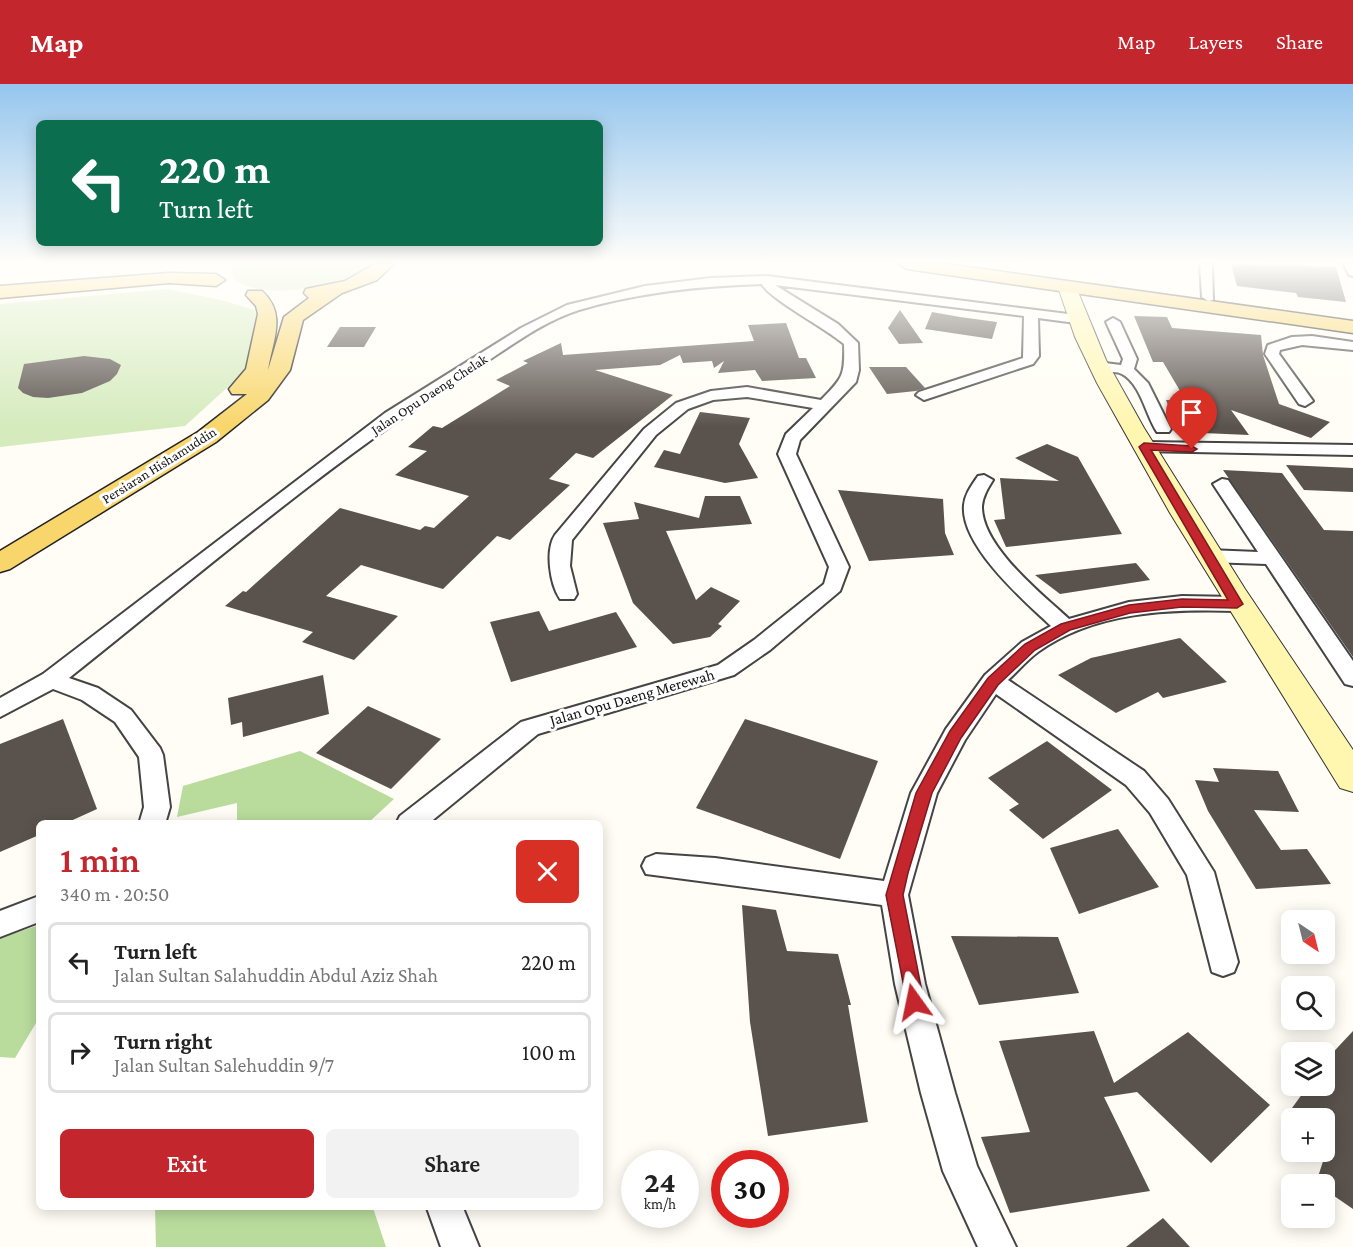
<!DOCTYPE html>
<meta charset="utf-8">
<style>
:root{--surface:#fff;--page:#f2f2f2;--text:#222;--muted:#767676;--line:#e0e0e0;--accent:#c4262e}
body{margin:0;font-family:"Crimson Pro",serif;background:var(--page);color:var(--text);height:100vh;display:flex;flex-direction:column;font-size:22px;white-space:nowrap}
*{box-sizing:border-box;margin:0}
p{font-size:20px;color:var(--muted)}
.icon{flex:none;width:33px;height:33px;fill:none;stroke:currentColor;stroke-width:2;stroke-linecap:round;stroke-linejoin:round}
.map{position:relative;flex:1;overflow:hidden}
.side{position:absolute;left:36px;top:736px;width:567px;height:390px;display:flex;flex-direction:column;background:var(--surface);border-radius:9px;box-shadow:0 3px 15px #0003}
.side>*{flex:none}
.hud{position:absolute;left:36px;top:36px;width:567px;height:126px;border-radius:9px;box-shadow:0 3px 15px #0003;background:#0b6e4f;color:#fff;overflow:hidden}
.needle{width:39px;rotate:145deg}
.buttons{position:absolute;left:1281px;top:826px;display:grid;gap:12px}
.buttons a{display:grid;place-items:center;width:54px;height:54px;border-radius:9px;background:var(--surface);box-shadow:0 3px 15px #0003;font-size:30px}
.speed{position:absolute;left:621px;top:1066px;display:flex;gap:12px;font-size:30px;font-weight:700;text-align:center}
.speed>*{display:grid;place-content:center;width:78px;height:78px;border-radius:50%;background:var(--surface);box-shadow:0 3px 15px #0003;line-height:1}
.speed small{font-size:15px;font-weight:400}
.speed .limit{border:9px solid #d22;background:#fff;color:#111}
.pin{position:absolute;display:grid;place-items:center;width:51px;height:51px;color:#fff;margin:-62px -26px;border-radius:50% 50% 50% 0;rotate:-45deg;box-shadow:0 0 6px #0007}
.pin .icon{rotate:45deg}
.me{position:absolute;width:66px;margin:-33px;rotate:348deg;stroke-linejoin:round;filter:drop-shadow(0 0 4px #0008)}
.turn{display:flex;align-items:center;gap:21px;height:126px;padding:0 24px;font-size:27px}
.turn .icon{width:78px;height:78px;stroke-width:2.5}
.turn b{display:block;font-size:42px;line-height:51px}
.round{display:grid;place-items:center;flex:none;width:63px;height:63px;border-radius:9px;background:var(--page)}
.head{display:flex;align-items:center;justify-content:space-between;height:102px;padding:0 24px}
h1{font-size:36px;font-weight:600;line-height:45px;color:var(--accent)}
.action{display:flex;gap:12px;margin-top:auto;padding:12px 24px}
.action a{flex:1;height:69px;border-radius:9px;background:var(--accent);color:#fff;font-size:24px;font-weight:600;line-height:69px;text-align:center}
.action a+a{background:var(--page);color:var(--text)}
ul{padding:0;list-style:none}
li{display:flex;align-items:center;gap:18px;height:81px;margin:0 12px 9px;padding:0 12px;border:3px solid var(--line);border-radius:9px}
li div{flex:1}
li b{display:block;font-size:22px}
li em{font-style:normal}
header{display:flex;align-items:center;gap:36px;box-sizing:border-box;height:84px;padding:0 30px;background:var(--accent);color:#fff}
header strong{font-size:28px}
nav{display:flex;gap:33px;margin-inline-start:auto;font-size:21px}
.map>svg:first-child{display:block}
.green{fill:#d5ebbd}
.forest{fill:#b9dc9c}
.building{fill:#5a524d}
.lines{fill:none;stroke-linecap:round;stroke-linejoin:round}
.street-casing{stroke:#444;stroke-width:4}
.secondary-casing{stroke:#333;stroke-width:2}
.primary-casing{stroke:#222;stroke-width:3}
.street{fill:#fff;fill-rule:evenodd}
.secondary{fill:#fff6b0;fill-rule:evenodd}
.primary{fill:#f9d66b;fill-rule:evenodd}
.route{fill:#c4262e;stroke:#7f191e;stroke-width:1.5}
.labels{text-anchor:middle;dominant-baseline:central;stroke-width:6;stroke-linejoin:round;paint-order:stroke}
.far-street-label{font-size:14px;fill:#111;stroke:#fff}
.street-label{font-size:16px;fill:#111;stroke:#fff}
</style>
<header>
<strong>Map</strong>
<nav><a>Map</a><a>Layers</a><a>Share</a></nav>
</header>
<div class="map">
<svg width="1353" height="1163" viewBox="0 0 1353 1163">
<rect width="100%" height="100%" fill="#fffdf5"/>
<!-- green -->
<g class="green">
<path d="M234,180H374C351,201 248,223 231,189Z"/>
<polygon points="167,205 221,216 254,226 259,234 257,261 241,291 185,342 0,363 0,220"/>
</g>
<!-- forest -->
<g class="forest">
<polygon points="300,667 394,715 368,739 237,739 237,719 177,733 183,702"/>
<polygon points="39,841 39,934 15,974 0,973 0,854"/>
<polygon points="155,1124 373,1124 386,1163 156,1163"/>
</g>
<!-- building -->
<g class="building">
<polygon points="1231,180 1336,183 1346,218 1298,213 1296,209 1237,202"/>
<polygon points="900,226 923,259 899,260 888,244"/>
<polygon points="932,228 960,233 997,238 992,255 925,245"/>
<polygon points="1134,232 1167,233 1172,244 1261,251 1263,271 1279,320 1330,338 1311,354 1231,326 1249,351 1180,348 1166,316 1186,317 1163,278 1153,278"/>
<polygon points="786,239 799,274 806,274 816,294 762,297 755,286 718,289 724,277 714,284 712,277 683,279 680,271 660,281 595,286 673,311 593,374 576,369 549,395 570,401 510,456 497,452 443,505 361,481 326,512 398,532 354,576 302,558 313,548 225,522 243,507 246,508 340,424 420,446 425,442 434,444 469,412 395,391 427,367 408,363 433,342 442,344 510,302 496,296 528,279 523,277 561,259 563,271 754,257 748,241"/>
<polygon points="340,243 376,243 364,263 327,263"/>
<polygon points="84,272 110,275 121,281 117,290 110,297 82,309 48,314 33,313 23,309 18,304 24,280"/>
<polygon points="869,283 906,283 925,304 916,307 887,310"/>
<polygon points="700,328 750,334 739,360 758,394 725,399 654,383 664,366 680,370"/>
<polygon points="1047,360 1078,373 1122,450 1006,463 994,436 1005,435 1000,394 1059,397 1015,374"/>
<polygon points="1286,381 1353,384 1353,408 1304,406"/>
<polygon points="1223,386 1282,389 1324,446 1353,447 1353,573"/>
<polygon points="838,406 943,415 945,449 954,471 869,477"/>
<polygon points="705,412 740,412 752,440 666,447 696,516 711,503 740,517 718,540 722,542 710,553 673,560 633,519 603,439 639,435 634,418 699,434"/>
<polygon points="1136,479 1150,496 1060,510 1035,491"/>
<polygon points="539,527 549,547 616,528 637,563 511,598 490,538"/>
<polygon points="1180,554 1227,598 1163,614 1158,608 1116,629 1058,591 1091,574"/>
<polygon points="323,591 329,630 243,653 242,638 231,641 228,614"/>
<polygon points="368,622 441,655 391,705 316,669"/>
<polygon points="63,635 97,725 64,740 39,740 39,751 0,768 0,660"/>
<polygon points="745,635 878,677 840,775 696,724"/>
<polygon points="1047,657 1112,706 1043,755 1009,726 1019,720 988,694"/>
<polygon points="1213,684 1278,687 1299,728 1254,726 1281,766 1307,765 1331,800 1256,805 1208,727 1195,696 1219,698"/>
<polygon points="1118,745 1159,803 1079,830 1050,764"/>
<polygon points="742,821 776,826 787,867 838,870 851,921 848,921 868,1038 768,1052 750,938"/>
<polygon points="951,852 1058,853 1079,909 979,921"/>
<polygon points="1094,947 1114,999 1188,948 1270,1021 1211,1079 1137,1008 1104,1013 1150,1107 1010,1129 981,1053 1030,1048 999,957"/>
<polygon points="1353,947 1353,1125 1324,1105 1324,1101 1316,1099 1327,1065 1324,1062 1324,1035 1302,1035 1292,1024 1308,1002 1324,1002 1324,978"/>
<polygon points="1163,1134 1190,1163 1126,1163"/>
</g>
<g class="lines">
<defs>
<g id="street">
<polygon points="1200,180 1212,180 1213,216 1208,217 1202,213"/>
<polygon points="1344,180 1353,180 1353,192 1349,191"/>
<path d="M767,192L1076,231L1083,235L1076,239L1038,234L1039,272L1033,280L924,316L916,311L919,308L1023,274L1024,232L775,201L838,240L858,259L859,286L856,298L800,356L796,370L849,483L840,507L770,566L734,591L538,650L428,740H396L400,732L521,638L718,581L754,556L824,500L829,483L778,370L786,350L813,324L747,313L713,316L688,325L656,351L572,456L570,482L577,510L574,515H560C550,500 545,466 555,451L644,345L676,319L711,307L747,303L821,316C843,294 845,291 844,260C827,245 768,214 762,200C700,202 639,208 579,226C540,238 503,268 469,289C328,379 200,490 69,594L98,604L131,626L160,664L163,671L170,723L165,740H139L144,723L139,673L115,638L82,616L53,605L0,633V614L43,590L385,329L521,244L567,221L645,202L711,194Z"/>
<path d="M1113,234L1120,238L1137,275L1134,285L1148,299L1171,345L1169,348H1157C1146,332 1141,300 1122,290C1112,285 1098,291 1090,282L1097,278L1121,281L1123,275L1106,238Z"/>
<polygon points="1312,252 1353,258 1353,266 1302,261 1280,266 1279,270 1313,317 1305,322 1299,320 1265,270 1268,261 1292,253"/>
<polygon points="1144,358 1353,361 1353,371 1138,367 1136,363 1138,359"/>
<path d="M984,391L993,396C988,404 983,412 982,422C981,462 1042,510 1069,535L1129,518L1182,512L1237,513L1244,515L1247,520L1244,525L1237,527C1170,525 1095,527 1038,568C1027,576 1018,587 1008,596L1144,687L1168,715L1214,788L1238,878L1234,888L1223,892L1212,888L1187,791L1150,729L1126,701L996,610L965,656L937,709L908,811L925,900L955,1009L977,1082L1016,1163H978L943,1087L921,1009L895,900L882,821L646,790L642,782L646,774L656,770L715,774L884,797L911,709L946,645L985,591L1022,558L1051,542C1024,517 960,461 964,421C965,410 972,401 978,392Z"/>
<polygon points="1222,395 1228,396 1353,577 1353,602 1345,600 1266,480 1208,478 1198,472 1208,466 1258,468 1213,400"/>
<polygon points="39,812 39,838 0,853 0,827"/>
<polygon points="427,1124 463,1124 479,1163 441,1163"/>
</g>
<polygon id="secondary" points="1067,198 1076,203 1106,276 1144,344 1245,505 1353,666 1353,708 1340,704 1170,429 1097,299 1075,253 1058,203"/>
<g id="primary">
<path d="M375,180H394L377,196L342,209L303,236L290,286L268,316L216,358L10,485L0,488V467L198,348L247,310H232L229,305L246,285L258,230L256,222L246,211L248,207H262C287,230 273,255 268,286L284,233L309,214L304,209L306,205L345,197Z"/>
<polygon points="898,180 947,180 1353,237 1353,249 907,185"/>
<polygon points="169,189 216,190 225,196 216,202 169,199 0,214 0,202"/>
</g>
</defs>
<!-- street casing -->
<use href="#street" class="street-casing"/>
<!-- secondary casing -->
<use href="#secondary" class="secondary-casing"/>
<!-- primary casing -->
<use href="#primary" class="primary-casing"/>
<!-- street -->
<use href="#street" class="street"/>
<!-- secondary -->
<use href="#secondary" class="secondary"/>
<!-- primary -->
<use href="#primary" class="primary"/>
</g>
<!-- sky -->
<linearGradient id="sky" x2="0" y2="1"><stop stop-color="#95c6ee"/><stop offset="0.52" stop-color="#fffefa"/><stop offset="1" stop-color="#fffefa" stop-opacity="0"/></linearGradient>
<rect width="1353" height="343" fill="url(#sky)"/>
<!-- route -->
<polygon class="route" points="1144,359 1192,362 1197,365 1192,368 1151,366 1243,520 1237,524 1182,523 1130,529 1070,546 1035,566 998,601 961,654 932,709 908,789 903,811 924,918 921,924 914,927 908,924 886,811 916,709 950,647 988,594 1025,560 1061,540 1129,521 1182,515 1228,516 1139,363"/>
<g class="labels">
<!-- far-street labels -->
<g class="far-street-label">
<text transform="translate(429 310) rotate(-33)">Jalan Opu Daeng Chelak</text>
<text transform="translate(159 381) rotate(-32)">Persiaran Hishamuddin</text>
</g>
<!-- street labels -->
<g class="street-label">
<text transform="translate(632 613) rotate(-16)">Jalan Opu Daeng Merewah</text>
</g>
</g>
</svg>
<div class="buttons">
<a><svg class="needle" viewBox="-14 -14 28 28"><path d="M0-13l5 13h-10z" fill="#e53935"/><path d="M0 13l5-13h-10z" fill="#767676"/></svg></a>
<a><svg class="icon" aria-label="search" viewBox="0 0 24 24"><circle cx="10" cy="10" r="6"/><path d="M15 15l6 6"/></svg></a>
<a><svg class="icon" aria-label="layers" viewBox="0 0 24 24"><path d="M12 4l9 5-9 5-9-5zM3 14l9 5 9-5"/></svg></a>
<a>+</a>
<a>−</a>
</div>
<div class="speed"><div>24<small>km/h</small></div><div class="limit">30</div></div>
<div class="pin" style="left:1192px;top:365px;background:#d93025"><svg class="icon" aria-label="arrive" viewBox="0 0 24 24"><path d="M6 21V4h12l-3 4 3 4H6"/></svg></div>
<svg class="me" style="left:914px;top:918px" viewBox="-20 -20 40 40"><path d="M0-17L14 15 0 8-14 15z" fill="#c4262e" stroke="#fff" stroke-width="4"/></svg>
<div class="hud">
<div class="turn"><svg class="icon" aria-label="left" viewBox="0 0 24 24"><path d="M17 20v-9H6M10 6l-5 5 5 5"/></svg><div><b>220 m</b>Turn left</div></div>
</div>
<section class="side">
<div class="head"><div><h1>1 min</h1><p>340 m · 20:50</p></div><a class="round" style="background:#d93025;color:#fff"><svg class="icon" aria-label="close" viewBox="0 0 24 24"><path d="M6 6l12 12M18 6L6 18"/></svg></a></div>
<ul>
<li><svg class="icon" aria-label="left" viewBox="0 0 24 24"><path d="M17 20v-9H6M10 6l-5 5 5 5"/></svg><div><b>Turn left</b><p>Jalan Sultan Salahuddin Abdul Aziz Shah</p></div><em>220 m</em></li>
<li><svg class="icon" aria-label="right" viewBox="0 0 24 24"><path d="M7 20v-9h11M14 6l5 5-5 5"/></svg><div><b>Turn right</b><p>Jalan Sultan Salehuddin 9/7</p></div><em>100 m</em></li>
</ul>
<div class="action"><a>Exit</a><a>Share</a></div>
</section>
</div>
